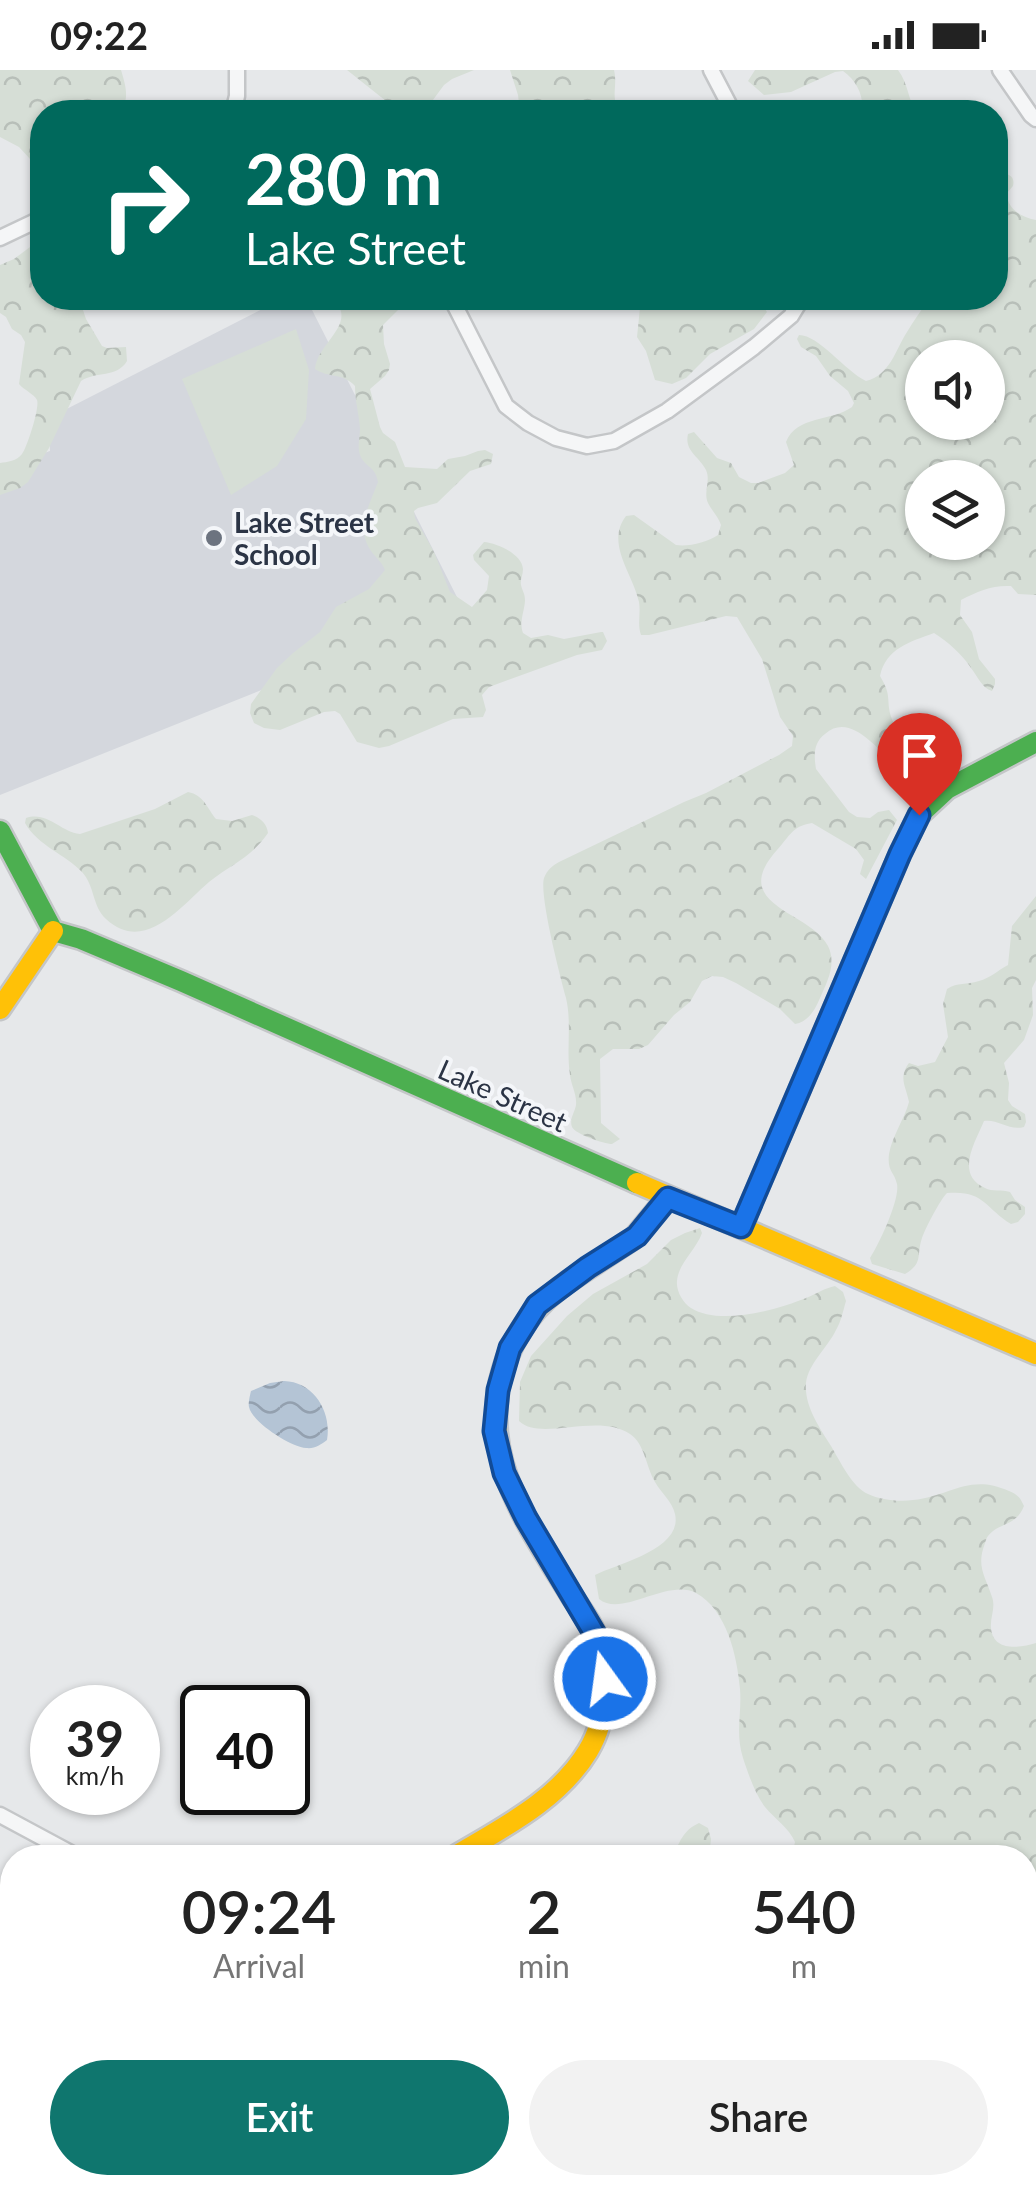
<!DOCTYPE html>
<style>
:root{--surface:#fff;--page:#f2f2f2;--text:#222;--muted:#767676;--accent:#0f766e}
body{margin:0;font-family:Lato,sans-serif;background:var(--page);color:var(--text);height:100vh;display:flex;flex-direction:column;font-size:38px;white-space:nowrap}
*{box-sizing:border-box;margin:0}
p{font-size:32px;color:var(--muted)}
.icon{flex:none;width:55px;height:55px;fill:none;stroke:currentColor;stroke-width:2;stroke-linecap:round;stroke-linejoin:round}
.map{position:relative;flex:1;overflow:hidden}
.side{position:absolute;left:0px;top:1775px;width:1038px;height:350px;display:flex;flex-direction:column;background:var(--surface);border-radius:40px 40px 0 0;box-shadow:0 2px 8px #0004}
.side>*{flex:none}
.guide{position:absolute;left:30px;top:30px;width:978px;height:210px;border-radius:40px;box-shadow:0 2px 8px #0004;background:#00695c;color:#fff;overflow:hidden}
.fabs{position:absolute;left:905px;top:270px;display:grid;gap:20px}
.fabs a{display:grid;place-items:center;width:100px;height:100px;border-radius:50%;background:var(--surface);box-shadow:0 2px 8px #0004;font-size:50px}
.speed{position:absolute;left:30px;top:1615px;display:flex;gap:20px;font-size:50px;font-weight:700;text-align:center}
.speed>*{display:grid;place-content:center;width:130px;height:130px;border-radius:50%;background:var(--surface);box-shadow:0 2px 8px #0004;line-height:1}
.speed small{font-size:25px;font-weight:400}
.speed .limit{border:5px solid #111;border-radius:15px;background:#fff;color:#111}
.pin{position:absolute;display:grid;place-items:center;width:85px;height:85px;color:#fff;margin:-102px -42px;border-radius:50% 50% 50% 0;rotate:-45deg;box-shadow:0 0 10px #0007}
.pin .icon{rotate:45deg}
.me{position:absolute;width:110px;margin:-55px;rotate:346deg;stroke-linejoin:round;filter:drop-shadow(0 0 8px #0008)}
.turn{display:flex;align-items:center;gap:35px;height:210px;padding:0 50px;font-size:45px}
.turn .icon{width:130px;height:130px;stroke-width:2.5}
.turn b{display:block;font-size:70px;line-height:85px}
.eta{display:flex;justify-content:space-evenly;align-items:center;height:170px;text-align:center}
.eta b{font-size:60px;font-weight:600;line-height:70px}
.primary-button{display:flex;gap:20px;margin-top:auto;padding:20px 50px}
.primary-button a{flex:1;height:115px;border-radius:60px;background:var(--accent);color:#fff;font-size:40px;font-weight:600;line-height:115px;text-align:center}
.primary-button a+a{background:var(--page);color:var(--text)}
.status{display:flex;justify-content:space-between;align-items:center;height:70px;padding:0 50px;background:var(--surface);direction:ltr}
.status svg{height:28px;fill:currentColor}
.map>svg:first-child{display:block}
.built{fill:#d4d7dd}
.forest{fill:url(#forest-crowns);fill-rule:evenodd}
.pitch{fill:#d6ded6}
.water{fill:url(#water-waves)}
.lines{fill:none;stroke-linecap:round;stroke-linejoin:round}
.street-casing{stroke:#c4c6c8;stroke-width:19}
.fast-casing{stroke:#c4c6c8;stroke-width:25}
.slow-casing{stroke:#c4c6c8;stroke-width:25}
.street{stroke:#f5f6f7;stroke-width:14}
.fast{stroke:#4caf50;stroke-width:20}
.slow{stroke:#ffc107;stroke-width:20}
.route-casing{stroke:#114b97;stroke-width:25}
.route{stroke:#1a73e8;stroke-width:18}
.poi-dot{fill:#6c737f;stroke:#f4f6f9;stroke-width:4}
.labels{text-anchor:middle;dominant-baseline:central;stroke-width:8;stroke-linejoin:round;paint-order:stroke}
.poi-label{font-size:28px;font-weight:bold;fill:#2b3445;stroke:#f4f6f9;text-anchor:start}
.street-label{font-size:28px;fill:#2b3445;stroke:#f4f6f9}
</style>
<div class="status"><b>09:22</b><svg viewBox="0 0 49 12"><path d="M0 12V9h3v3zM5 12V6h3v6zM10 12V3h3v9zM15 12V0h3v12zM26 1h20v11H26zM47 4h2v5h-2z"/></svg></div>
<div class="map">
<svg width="1036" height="2125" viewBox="0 0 1036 2125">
<defs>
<pattern id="forest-crowns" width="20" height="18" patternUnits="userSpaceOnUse" patternTransform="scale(2.5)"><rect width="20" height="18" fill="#d6ded6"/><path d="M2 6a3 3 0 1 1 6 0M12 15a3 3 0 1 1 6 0" fill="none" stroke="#b8bfb9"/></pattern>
<pattern id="water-waves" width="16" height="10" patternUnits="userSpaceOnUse" patternTransform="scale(2.5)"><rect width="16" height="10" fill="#b4c4d5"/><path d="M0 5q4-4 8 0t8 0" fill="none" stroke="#93a0af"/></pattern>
</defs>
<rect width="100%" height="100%" fill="#e6e8ea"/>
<!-- built -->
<polygon class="built" points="284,228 306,228 463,539 0,725 0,398 50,381 49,348"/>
<!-- forest -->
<g class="forest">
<path d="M0,0H121C126,17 129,26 122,42H42V102L19,77L0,67Z"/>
<polygon points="347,0 474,0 452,9 444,15 430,34 421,37 386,31"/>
<path d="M510,0H614C618,17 610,27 620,42H520L518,25Z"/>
<path d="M755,0H898C908,13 908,29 916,42H862C864,26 857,11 843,1L835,2L791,22L764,25L748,11Z"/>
<path d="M995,101C1004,104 1016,103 1013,116L1006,124C1009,140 1021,147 1036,150V525L1018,524L1011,516C992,515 978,521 961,530L960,545L972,562L979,589L995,609V614L992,621C982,618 978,607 971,598C962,584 948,572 934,563C910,572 886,578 880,606C888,620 888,622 889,638C892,661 912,678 929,691L930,696L924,706C892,712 860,634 825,664C813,673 814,686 816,699L849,742L857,747L870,748L878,742L889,740L897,750L866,809L860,804L864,790L856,779L812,753C792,756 790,766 777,780C727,836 810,841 828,876C837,894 827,912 820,928C815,940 808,952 795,954L780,939L736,913L723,907L712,906L702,911L690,932L674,945L648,975L639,979H613L600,989L601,1053L620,1069L612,1074C604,1074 575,1064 572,1057C569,1049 575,1042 576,1035C577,1024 571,1015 570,1005C566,979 572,954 566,928C560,906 539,825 544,808C547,800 552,796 559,792L684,732L706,723L779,685L792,676L793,666L780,647L762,589L737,547L726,546L649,565H641C637,553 641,544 639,532C633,504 605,473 626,446L634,445L676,475C689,477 707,472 718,465L721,455C718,446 712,441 708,433C703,422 711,411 706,400C699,386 684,381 688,364L694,362L717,388L731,393L739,407L751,413H758L785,403L794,395L786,372C797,345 831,352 852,337L854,333L848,321L830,306L816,286L801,277L797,269L799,265C819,265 845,301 866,311C890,305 895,281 907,262C914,250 922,239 930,228H995ZM922,288H988V352H922ZM922,408H988V472H922Z"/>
<path d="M42,168V228H79L86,249L102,276L107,278L126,277L127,291C117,308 96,301 81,311L49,378L28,412L20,418L0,425V393C7,392 17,391 22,384C27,378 40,337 37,330C34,324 24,320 19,314L25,272L21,265L12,259L6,247L0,243V195L14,189Z"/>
<path d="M313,228H359L372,231L383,228H408L407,231L383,255L384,274L390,294L389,300L385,306L370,319L380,357L383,363L395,372L405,397L437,399L448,389L465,386L478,381L485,380L493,384L491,394L470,401L437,433L418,438L414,441L415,448L434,482L450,522L472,537L487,520L489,506L474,490L473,485L484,472C497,473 522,484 523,499C523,505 520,510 521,515C523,523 525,523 525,531C524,543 519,552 523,563L531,568L548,565L564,569L601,562H603L607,571L602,580L577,585L489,617L482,625L486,640L483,647L453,649L389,676L379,678L357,672L340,644L335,641L324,642L280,660L264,658L254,653L250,643L251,634L277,598L293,583L320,562L336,537L369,519L385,500C382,492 376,488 371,481C355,458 370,434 378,412C375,395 365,398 360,385C357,376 360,367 360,359C359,344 355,331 355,316C344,303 328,308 315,299C317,274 354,256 337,233H323Z"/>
<polygon points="641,228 751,228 763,236 767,242 754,259 710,284 686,308 672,314 655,310 646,281 637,267"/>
<path d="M188,722C204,725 207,738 216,749L232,751L252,745C261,748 267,754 268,763C250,789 231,794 209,812C182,835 145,885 106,849C92,836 95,816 82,802C65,784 38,776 25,753L26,748C48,741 60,762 80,764L155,739Z"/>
<path d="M1036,826V910L1032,918L1033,945L1024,970L1004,993L1009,1013L1008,1030L1012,1036L1025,1044L1026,1052L1024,1057C1009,1061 998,1049 984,1051C976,1071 954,1104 985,1118C992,1122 1002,1119 1010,1122L1015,1130L1025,1137V1144L1018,1152L1011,1154C984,1137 984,1120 947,1123C940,1130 926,1157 922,1168C916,1185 924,1193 905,1204L872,1194L870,1188C879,1174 900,1130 897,1114C894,1101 887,1102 889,1084C892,1066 904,1050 909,1032C906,1016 898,1008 909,993L918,996L935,992L948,967L943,934L947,919C958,912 966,915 979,911C990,908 997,901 1008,895L1012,856Z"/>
<path d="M700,1158L702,1163C696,1180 678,1194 677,1211C676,1221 683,1233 691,1238C719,1256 777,1240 806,1228C816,1224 825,1218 835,1216L843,1222L846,1231C843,1241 841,1252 836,1260C828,1277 808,1294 806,1313C804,1336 820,1358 831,1376C840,1391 852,1417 868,1424C880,1430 900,1432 913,1430C951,1426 969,1403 1009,1421C1018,1425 1020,1427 1024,1436C1016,1457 999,1452 988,1466C986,1468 986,1471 985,1473C976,1497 985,1505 992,1527C996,1538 990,1547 991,1558C993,1582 1020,1578 1036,1573V2070L1025,2072V1788L784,1787L793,1781L795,1772C789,1758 775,1749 765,1737C755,1724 748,1703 743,1688C735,1662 742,1644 740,1619C737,1586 727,1540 696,1523C667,1508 622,1548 599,1529L595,1505C619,1493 683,1479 675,1444C672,1431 661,1423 655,1412C646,1397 645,1374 630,1364C598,1342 540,1372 519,1351L520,1312L531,1286L567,1246L593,1224L647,1194L671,1170L685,1163Z"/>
<path d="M699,1753L708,1758L711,1769L709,1787H673C679,1773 683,1760 699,1753Z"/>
<polygon points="848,2113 1009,2113 1013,2125 972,2125 968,2123 951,2125 847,2125"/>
</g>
<!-- pitch -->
<polygon class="pitch" points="296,259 309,300 306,349 277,396 231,425 182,309"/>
<!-- water -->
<path class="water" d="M284,1311C314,1312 332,1342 327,1370C320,1375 315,1379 306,1378C291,1377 252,1352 249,1337C248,1334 250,1325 251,1321L270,1313Z"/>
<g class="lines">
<defs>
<g id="street">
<polyline points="711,0 733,42"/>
<polyline points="1000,0 1031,45 1036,49"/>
<polyline points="233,42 237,26 237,0"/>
<polyline points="0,168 42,148"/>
<polyline points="451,228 506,336 528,353 556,368 587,376 614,371 667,341 754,277 791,246 802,228"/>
<polyline points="0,1745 80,1788"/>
<polyline points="598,2112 617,2125"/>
</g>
<g id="fast">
<polyline points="0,761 53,861 81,869 181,911 637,1113"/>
<polyline points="741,1157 900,784 919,745 947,719 1036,672"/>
<polyline points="569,1211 634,1168 668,1127"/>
</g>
<g id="slow">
<polyline points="0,939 53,861"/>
<polyline points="637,1113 1036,1284"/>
<path d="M452,1788C500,1759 558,1731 588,1681C608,1648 610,1599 595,1563C589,1549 579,1537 571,1525C528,1455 477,1386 503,1300C514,1263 537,1233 569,1211"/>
</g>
</defs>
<!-- street casing -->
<use href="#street" class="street-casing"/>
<!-- fast casing -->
<use href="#fast" class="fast-casing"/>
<!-- slow casing -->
<use href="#slow" class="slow-casing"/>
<!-- street -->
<use href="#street" class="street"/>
<!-- fast -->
<use href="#fast" class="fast"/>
<!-- slow -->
<use href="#slow" class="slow"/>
</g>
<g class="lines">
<defs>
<polyline id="route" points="605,1609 596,1566 526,1448 504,1403 494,1361 498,1320 510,1278 537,1235 588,1197 637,1166 668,1128 741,1157 900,784 919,745"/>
</defs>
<!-- route casing -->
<use href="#route" class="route-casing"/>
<!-- route -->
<use href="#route" class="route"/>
</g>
<!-- markers -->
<circle class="poi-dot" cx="214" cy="468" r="10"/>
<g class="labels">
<!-- poi labels -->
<g class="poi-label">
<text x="234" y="452">Lake Street<tspan x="234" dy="32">School</tspan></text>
</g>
<!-- street labels -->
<g class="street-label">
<text transform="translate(503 1025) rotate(24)">Lake Street</text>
</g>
</g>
</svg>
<div class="fabs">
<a><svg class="icon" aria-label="sound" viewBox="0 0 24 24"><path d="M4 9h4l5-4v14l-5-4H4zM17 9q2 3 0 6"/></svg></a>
<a><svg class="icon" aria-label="layers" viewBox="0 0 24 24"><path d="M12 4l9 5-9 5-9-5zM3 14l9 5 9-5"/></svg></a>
</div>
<div class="speed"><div>39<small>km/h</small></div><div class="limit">40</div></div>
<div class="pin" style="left:919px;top:745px;background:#d93025"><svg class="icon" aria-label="arrive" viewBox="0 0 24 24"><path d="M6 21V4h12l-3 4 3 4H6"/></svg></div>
<svg class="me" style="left:605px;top:1609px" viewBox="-20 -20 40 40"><circle r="17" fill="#1a73e8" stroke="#fff" stroke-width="3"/><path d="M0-11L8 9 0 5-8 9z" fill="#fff"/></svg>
<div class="guide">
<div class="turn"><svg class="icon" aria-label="right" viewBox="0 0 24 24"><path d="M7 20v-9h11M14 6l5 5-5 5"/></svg><div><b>280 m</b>Lake Street</div></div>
</div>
<section class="side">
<div class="eta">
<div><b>09:24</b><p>Arrival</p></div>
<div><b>2</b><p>min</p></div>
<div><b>540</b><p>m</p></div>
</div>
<div class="primary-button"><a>Exit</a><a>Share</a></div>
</section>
</div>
